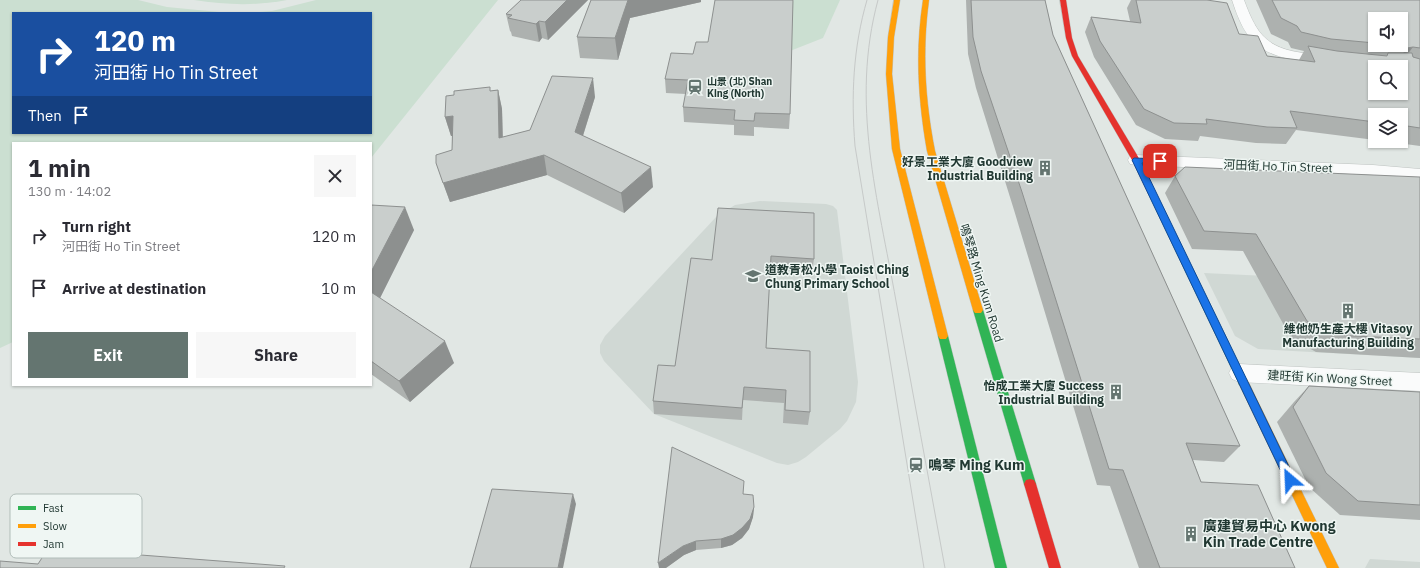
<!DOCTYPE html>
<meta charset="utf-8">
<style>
:root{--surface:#fff;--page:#f7f7f7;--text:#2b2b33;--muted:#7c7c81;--accent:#647570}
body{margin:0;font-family:"IBM Plex Sans","Noto Sans TC",sans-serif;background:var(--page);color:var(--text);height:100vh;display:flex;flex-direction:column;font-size:15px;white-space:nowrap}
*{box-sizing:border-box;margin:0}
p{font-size:13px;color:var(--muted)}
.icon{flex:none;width:22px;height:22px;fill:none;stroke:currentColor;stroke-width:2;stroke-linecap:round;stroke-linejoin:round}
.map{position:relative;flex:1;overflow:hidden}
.panel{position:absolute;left:12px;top:142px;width:360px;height:244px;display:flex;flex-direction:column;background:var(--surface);border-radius:0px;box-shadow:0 1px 3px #0004}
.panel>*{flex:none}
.guide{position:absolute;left:12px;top:12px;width:360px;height:122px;border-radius:0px;box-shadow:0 1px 3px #0004;background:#1a4fa0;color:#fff;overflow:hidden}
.tools{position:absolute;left:1368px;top:12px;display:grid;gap:8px}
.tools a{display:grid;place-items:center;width:40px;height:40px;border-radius:0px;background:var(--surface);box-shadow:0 1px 3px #0004;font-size:20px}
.pin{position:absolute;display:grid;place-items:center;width:34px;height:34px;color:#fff;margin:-17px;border-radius:8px;box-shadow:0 2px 6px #0006}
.me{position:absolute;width:44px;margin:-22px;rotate:334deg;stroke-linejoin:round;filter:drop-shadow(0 0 3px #0008)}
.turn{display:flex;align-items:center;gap:14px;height:84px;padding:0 16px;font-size:18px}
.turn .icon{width:52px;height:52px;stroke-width:2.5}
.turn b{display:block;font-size:28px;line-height:34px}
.then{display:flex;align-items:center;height:38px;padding:0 16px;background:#0003;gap:8px;font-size:15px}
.round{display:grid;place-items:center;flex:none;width:42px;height:42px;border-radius:0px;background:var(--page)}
.overview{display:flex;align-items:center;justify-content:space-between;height:68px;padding:0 16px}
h1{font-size:24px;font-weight:700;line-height:30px}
.button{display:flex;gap:8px;margin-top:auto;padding:8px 16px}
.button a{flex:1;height:46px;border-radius:0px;background:var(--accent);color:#fff;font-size:16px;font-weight:700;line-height:46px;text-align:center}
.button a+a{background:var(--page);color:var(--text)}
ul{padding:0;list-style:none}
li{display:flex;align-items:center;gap:12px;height:52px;padding:0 16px}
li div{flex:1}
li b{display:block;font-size:15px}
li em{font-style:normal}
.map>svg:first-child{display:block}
.built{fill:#d0d8d4}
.green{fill:#cbdfd1}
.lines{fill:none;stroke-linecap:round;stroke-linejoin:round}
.street-casing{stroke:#bec3c1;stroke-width:1}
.fast-casing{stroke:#bec4c2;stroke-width:1}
.slow-casing{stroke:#bec4c2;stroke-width:1}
.jam-casing{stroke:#bec4c2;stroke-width:1}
.street{fill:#fafbfb;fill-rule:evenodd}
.fast{fill:#30b455;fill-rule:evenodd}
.slow{fill:#ff9f0a;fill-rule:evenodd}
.jam{fill:#e5322d;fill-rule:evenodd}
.tram{stroke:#c6c9c8;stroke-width:1}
.wall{fill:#adb1af;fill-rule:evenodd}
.shaded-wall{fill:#8d908f}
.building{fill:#c9cecc;stroke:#8d908f;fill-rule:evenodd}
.route{fill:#1a73e8;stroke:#114b97}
.labels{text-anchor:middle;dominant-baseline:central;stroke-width:3;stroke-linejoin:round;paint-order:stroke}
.far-poi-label{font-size:10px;font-weight:bold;fill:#213832;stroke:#eff6f3;text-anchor:start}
.poi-label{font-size:12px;font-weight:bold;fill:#213832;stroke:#eff6f3;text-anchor:end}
.street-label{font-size:12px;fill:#213832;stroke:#eff6f3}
.near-poi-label{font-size:14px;font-weight:bold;fill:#213832;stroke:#eff6f3;text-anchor:start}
.key{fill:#eff6f3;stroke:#b1bdb9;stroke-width:1}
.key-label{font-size:11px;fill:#213832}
</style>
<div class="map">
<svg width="1420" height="568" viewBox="0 0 1420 568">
<rect width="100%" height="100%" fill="#e1e7e4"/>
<!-- built -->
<g class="built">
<polygon points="760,201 826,204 833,206 837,210 858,382 856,402 847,421 840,429 806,457 798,462 788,465 777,463 654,414 604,361 600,353 600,345 605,336 717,216 735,205"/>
<polygon points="1204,273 1420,283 1420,358 1258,349 1235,336"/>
<polygon points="1370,559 1420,562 1420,568 1365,568"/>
</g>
<!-- green -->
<g class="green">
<polygon points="0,0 138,0 167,7 229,13 13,13 13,133 371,133 371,13 246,13 272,11 316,0 498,0 371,158 371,143 13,143 13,342 0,348"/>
<path d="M194,0H287C256,6 226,5 194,0Z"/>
<polygon points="794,0 840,0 823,38 790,51 792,4"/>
</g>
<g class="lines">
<defs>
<g id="street">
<path d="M1232,0H1244C1255,29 1263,46 1297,52C1308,54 1320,54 1331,57L1333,60L1331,63C1321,65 1310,62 1300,61C1257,54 1245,40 1232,0Z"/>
<polygon points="1136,155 1373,165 1420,169 1420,179 1373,175 1136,165 1130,164 1128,160 1130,156"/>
<polygon points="1239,364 1420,373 1420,391 1239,382 1232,379 1229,373 1232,367"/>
</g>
<g id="fast">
<polygon points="1152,190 1156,193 1248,382 1247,385 1243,386 1239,385 1238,382 1148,193"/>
<polygon points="978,306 981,307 983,310 1036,484 1034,488 1030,489 1026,488 1024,484 973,310 975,307"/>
<polygon points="943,332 946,333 948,336 1007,568 995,568 938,336 940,333"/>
</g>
<g id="slow">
<polygon points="894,0 900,0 894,37 892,74 900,149 948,336 946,339 940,339 938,336 892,149 886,74 888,37"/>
<path d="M923,0H929C922,51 925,100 935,151L983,310L981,313H975L973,310L927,151C918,100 915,51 923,0Z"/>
<polygon points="1243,378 1247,379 1339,568 1327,568 1238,382 1239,379"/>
</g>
<g id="jam">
<polygon points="1060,0 1066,0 1072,38 1078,56 1140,160 1156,193 1155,195 1149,195 1148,193 1132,160 1072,56 1066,38"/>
<polygon points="1030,479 1034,480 1036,484 1061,568 1049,568 1024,484 1026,480"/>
</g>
</defs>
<!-- street casing -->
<use href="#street" class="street-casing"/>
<!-- fast casing -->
<use href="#fast" class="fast-casing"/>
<!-- slow casing -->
<use href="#slow" class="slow-casing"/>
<!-- jam casing -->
<use href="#jam" class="jam-casing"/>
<!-- street -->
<use href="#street" class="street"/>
<!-- fast -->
<use href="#fast" class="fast"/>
<!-- slow -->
<use href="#slow" class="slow"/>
<!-- jam -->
<use href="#jam" class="jam"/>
<!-- tram -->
<g class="tram">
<path d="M867,0C853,48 851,96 855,146L924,568"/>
<path d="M878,0C850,103 878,199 896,301C912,390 929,479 945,568"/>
</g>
</g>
<!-- wall -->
<g class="wall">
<polygon points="521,0 588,0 548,40 542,38 539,42 512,36 511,32 510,31 506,14"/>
<polygon points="591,0 701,0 701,2 630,18 618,60 580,58 577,37"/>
<polygon points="966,0 1045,0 1053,35 1240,446 1224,462 1193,460 1201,482 1295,568 1139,568 1110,486 1097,485 1014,210 976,88 968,54"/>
<path d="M1131,0H1207L1239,34L1267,56L1299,60L1304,51L1291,48L1288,42L1271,34L1256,0H1420V146L1383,141H1401V115H1375V140L1296,130L1286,144L1256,143L1200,136L1198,141L1165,139L1136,125L1094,57L1085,32L1091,17L1130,21L1127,8ZM1375,19L1401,45H1375Z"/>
<polygon points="708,42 790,114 789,129 754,127 754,136 734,135 734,125 684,122 683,107 686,94 666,93 665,79"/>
<polygon points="498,90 502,109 503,137 530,130 595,97 583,136 653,187 624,213 547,175 450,202 436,163 452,150 452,136 451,136 445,117 491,91"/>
<polygon points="1175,176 1420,177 1420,358 1316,352 1291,338 1243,251 1192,249 1165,193"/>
<polygon points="371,205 414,230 380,298 454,363 410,402 371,374"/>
<polygon points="814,213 814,259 812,272 770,270 766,348 810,412 808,425 783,423 784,403 743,400 742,420 654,414 653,401 675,366 712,260"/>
<polygon points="1309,386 1420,392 1420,520 1340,515 1309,487 1277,422 1294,402"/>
<polygon points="743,494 754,507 753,517 749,529 742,538 732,545 721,548 696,550 684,555 666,568"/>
</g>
<!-- shaded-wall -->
<g class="shaded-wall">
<polygon points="567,0 588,0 548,40 545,22"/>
<polygon points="628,0 701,0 701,2 630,18 618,60 615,38"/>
<polygon points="539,21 542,38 539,42 536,24"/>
<polygon points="1413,47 1401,63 1395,64 1407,48"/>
<polygon points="593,78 595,97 578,151 575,132"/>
<polygon points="498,90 502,109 503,157 499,138"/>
<polygon points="453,116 459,135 451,136 445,117"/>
<polygon points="544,155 547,175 450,202 443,183"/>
<polygon points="651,167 653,187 624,213 621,193"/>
<polygon points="405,207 414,230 375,308 371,301 371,272"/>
<polygon points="445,341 454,363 410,402 399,381"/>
<polygon points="573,494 576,504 563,568 558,568"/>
<polygon points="754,507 753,517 749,529 742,538 732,545 721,548 721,539"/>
<polygon points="103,527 115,536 101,560 88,551"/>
<polygon points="696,541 696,550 684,555 666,568 659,568 658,563 683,546"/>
</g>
<!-- building -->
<g class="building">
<polygon points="521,0 567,0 545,22 539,21 536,24 508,18 512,15 506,14"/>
<polygon points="591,0 628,0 615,38 577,37"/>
<polygon points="715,0 793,0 790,114 755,113 754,121 734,120 735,110 683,107 688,80 665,79 671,53 693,54 696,42 708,42"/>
<polygon points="971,0 1045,0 1053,35 1240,446 1186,443 1201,482 1258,485 1295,568 1160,568 1123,470 1109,469 1022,192 981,71 973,37"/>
<path d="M1136,0H1207L1227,3L1239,34L1258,36L1267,56L1315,62L1308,46L1337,51L1387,56L1388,53H1412L1413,57L1420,59V128L1401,125V115H1375V122L1290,111L1297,128L1267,127L1206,119L1207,124L1174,123L1144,109L1100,41L1091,17L1141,23ZM1375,67H1401V93H1375Z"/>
<polygon points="1272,0 1420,0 1420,48 1413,47 1407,48 1401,46 1395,45 1401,45 1401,19 1375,19 1375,43 1331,39 1301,32 1297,26 1281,18"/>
<polygon points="552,76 593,78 575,132 651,167 621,193 544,155 443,183 436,163 436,155 452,150 453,116 445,117 446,96 454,95 454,91 490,87 490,91 498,90 499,138 530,130"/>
<polygon points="1185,167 1420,177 1420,339 1332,335 1307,321 1256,234 1204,231 1175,176"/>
<polygon points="371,205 405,207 371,272"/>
<polygon points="718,208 814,213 814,259 771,256 766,348 810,351 810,412 785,410 786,390 744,387 742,408 653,401 658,365 675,366 691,258 712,260"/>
<polygon points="371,292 445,341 399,381 371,361"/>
<polygon points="1309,386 1420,392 1420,505 1358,501 1326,473 1293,407"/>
<polygon points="672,447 744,481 743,494 753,495 754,507 750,519 742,528 733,535 721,539 696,541 683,546 658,563"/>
<polygon points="492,489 573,494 558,568 470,568"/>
<polygon points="64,524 103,527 88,551 285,566 284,568 0,568 0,561 38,564"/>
</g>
<!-- route -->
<polygon class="route" points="1134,158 1160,159 1164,161 1160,164 1142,163 1294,477 1296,480 1294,484 1290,485 1287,484 1132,160"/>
<!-- icons -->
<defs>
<symbol id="station-bare" viewBox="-9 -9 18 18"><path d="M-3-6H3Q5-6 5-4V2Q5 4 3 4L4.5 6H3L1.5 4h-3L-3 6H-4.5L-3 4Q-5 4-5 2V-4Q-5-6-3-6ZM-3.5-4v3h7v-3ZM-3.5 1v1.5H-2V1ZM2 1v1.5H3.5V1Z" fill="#647570" stroke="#eff6f3" stroke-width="2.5" paint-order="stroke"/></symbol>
<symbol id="building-bare" viewBox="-9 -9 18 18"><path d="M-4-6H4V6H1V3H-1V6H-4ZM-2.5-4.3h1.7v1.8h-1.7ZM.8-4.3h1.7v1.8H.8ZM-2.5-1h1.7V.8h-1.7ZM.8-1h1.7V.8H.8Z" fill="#647570" stroke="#eff6f3" stroke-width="2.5" paint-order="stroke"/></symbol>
<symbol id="school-bare" viewBox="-9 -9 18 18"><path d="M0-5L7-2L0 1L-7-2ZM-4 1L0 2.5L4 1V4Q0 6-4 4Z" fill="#647570" stroke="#eff6f3" stroke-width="2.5" paint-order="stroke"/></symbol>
</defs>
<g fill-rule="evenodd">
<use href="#station-bare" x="684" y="76" width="22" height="22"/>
<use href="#building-bare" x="1034" y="157" width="22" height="22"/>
<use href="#school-bare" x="742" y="265" width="22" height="22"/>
<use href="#building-bare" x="1337" y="300" width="22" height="22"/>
<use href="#building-bare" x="1105" y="381" width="22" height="22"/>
<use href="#station-bare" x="905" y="454" width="22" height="22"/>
<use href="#building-bare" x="1180" y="523" width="22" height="22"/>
</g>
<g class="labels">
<!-- far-poi labels -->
<g class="far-poi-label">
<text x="707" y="81">山景 (北) Shan<tspan x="707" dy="12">King (North)</tspan></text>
</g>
<!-- poi labels -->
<g class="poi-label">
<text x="1033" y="161">好景工業大廈 Goodview<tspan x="1033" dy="14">Industrial Building</tspan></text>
<text x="765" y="269" text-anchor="start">道教青松小學 Taoist Ching<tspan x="765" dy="14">Chung Primary School</tspan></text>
<text x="1348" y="328" text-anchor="middle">維他奶生產大樓 Vitasoy<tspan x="1348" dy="14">Manufacturing Building</tspan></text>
<text x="1104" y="385">怡成工業大廈 Success<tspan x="1104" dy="14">Industrial Building</tspan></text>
</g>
<!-- street labels -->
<g class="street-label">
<text transform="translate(1278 166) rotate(2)">河田街 Ho Tin Street</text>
<text transform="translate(982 283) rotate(73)">鳴琴路 Ming Kum Road</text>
<text transform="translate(1330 378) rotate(3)">建旺街 Kin Wong Street</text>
</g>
<!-- near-poi labels -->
<g class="near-poi-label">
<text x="928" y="465">鳴琴 Ming Kum</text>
<text x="1203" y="526">廣建貿易中心 Kwong<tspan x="1203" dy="16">Kin Trade Centre</tspan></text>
</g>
</g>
<!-- legend -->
<rect x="10" y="494" width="132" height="64" rx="6" class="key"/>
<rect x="18" y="506" width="18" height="4" fill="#30b455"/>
<rect x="18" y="524" width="18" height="4" fill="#ff9f0a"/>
<rect x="18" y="542" width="18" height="4" fill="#e5322d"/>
<g class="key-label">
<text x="43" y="512">Fast</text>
<text x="43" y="530">Slow</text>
<text x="43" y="548">Jam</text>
</g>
</svg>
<div class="tools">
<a><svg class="icon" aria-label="sound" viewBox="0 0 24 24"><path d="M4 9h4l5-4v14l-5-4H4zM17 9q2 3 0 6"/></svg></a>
<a><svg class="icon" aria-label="search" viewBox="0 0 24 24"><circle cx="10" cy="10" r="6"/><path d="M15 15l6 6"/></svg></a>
<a><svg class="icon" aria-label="layers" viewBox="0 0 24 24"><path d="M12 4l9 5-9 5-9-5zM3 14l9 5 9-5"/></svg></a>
</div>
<div class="pin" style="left:1160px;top:161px;background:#d93025"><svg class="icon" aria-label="arrive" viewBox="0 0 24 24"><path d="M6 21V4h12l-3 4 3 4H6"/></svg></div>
<svg class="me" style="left:1290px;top:480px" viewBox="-20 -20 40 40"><path d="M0-17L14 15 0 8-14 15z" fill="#1a73e8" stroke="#fff" stroke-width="4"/></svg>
<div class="guide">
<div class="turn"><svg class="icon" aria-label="right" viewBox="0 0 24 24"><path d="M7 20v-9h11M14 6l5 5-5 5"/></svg><div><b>120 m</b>河田街 Ho Tin Street</div></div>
<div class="then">Then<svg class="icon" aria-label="arrive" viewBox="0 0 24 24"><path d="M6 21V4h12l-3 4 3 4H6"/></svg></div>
</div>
<section class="panel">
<div class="overview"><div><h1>1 min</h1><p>130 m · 14:02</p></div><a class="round"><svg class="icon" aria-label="close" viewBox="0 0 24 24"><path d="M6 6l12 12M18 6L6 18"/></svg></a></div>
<ul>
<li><svg class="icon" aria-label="right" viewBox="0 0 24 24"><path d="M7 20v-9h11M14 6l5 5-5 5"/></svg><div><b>Turn right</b><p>河田街 Ho Tin Street</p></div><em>120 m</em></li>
<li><svg class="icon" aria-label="arrive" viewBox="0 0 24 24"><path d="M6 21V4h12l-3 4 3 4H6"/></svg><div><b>Arrive at destination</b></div><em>10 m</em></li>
</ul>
<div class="button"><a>Exit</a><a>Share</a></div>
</section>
</div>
